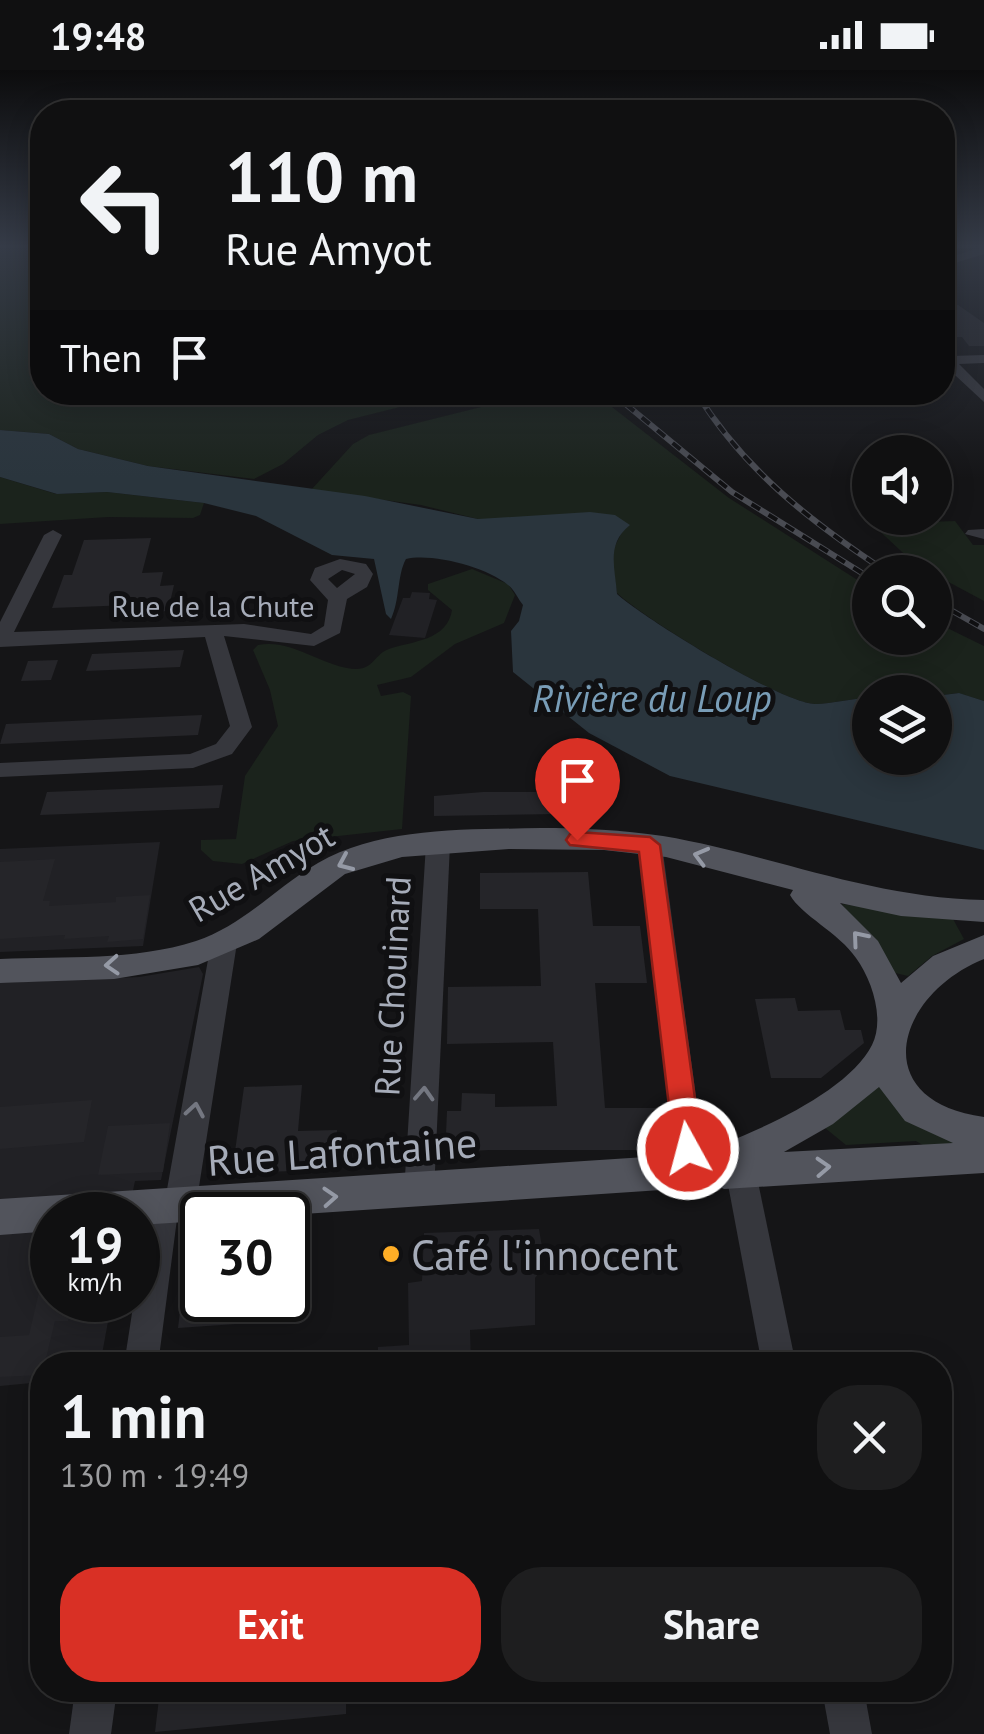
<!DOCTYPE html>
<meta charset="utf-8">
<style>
:root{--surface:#101011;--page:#1e1e1f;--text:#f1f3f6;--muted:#9c9d9f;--line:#303031;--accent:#d93025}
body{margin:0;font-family:"PT Sans",sans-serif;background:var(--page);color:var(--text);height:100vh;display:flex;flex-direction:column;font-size:38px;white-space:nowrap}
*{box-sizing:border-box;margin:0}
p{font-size:32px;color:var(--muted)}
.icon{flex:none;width:55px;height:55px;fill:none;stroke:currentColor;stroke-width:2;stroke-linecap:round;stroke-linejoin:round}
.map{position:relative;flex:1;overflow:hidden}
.panel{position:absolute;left:30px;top:1282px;width:922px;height:350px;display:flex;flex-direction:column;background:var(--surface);border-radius:40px;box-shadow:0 5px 25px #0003,0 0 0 2px var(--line)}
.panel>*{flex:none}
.top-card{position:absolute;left:30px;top:30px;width:925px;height:305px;border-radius:40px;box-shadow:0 5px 25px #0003,0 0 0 2px var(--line);background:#101011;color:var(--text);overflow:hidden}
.controls{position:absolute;left:852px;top:365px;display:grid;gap:20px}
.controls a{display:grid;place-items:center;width:100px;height:100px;border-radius:50%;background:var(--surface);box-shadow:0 5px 25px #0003,0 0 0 2px var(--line);font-size:50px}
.speed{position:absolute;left:30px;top:1122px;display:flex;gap:20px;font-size:50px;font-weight:700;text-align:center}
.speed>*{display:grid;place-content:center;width:130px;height:130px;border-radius:50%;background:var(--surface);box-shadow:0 5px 25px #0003,0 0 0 2px var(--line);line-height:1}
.speed small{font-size:25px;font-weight:400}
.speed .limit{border:5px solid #111;border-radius:15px;background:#fff;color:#111}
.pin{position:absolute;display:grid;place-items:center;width:85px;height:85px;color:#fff;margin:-102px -42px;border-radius:50% 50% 50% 0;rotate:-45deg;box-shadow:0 0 10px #0007}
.pin .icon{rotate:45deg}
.me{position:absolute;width:110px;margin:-55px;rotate:353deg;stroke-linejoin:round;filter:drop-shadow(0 0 8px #0008)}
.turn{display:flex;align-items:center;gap:35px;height:210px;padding:0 30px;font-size:45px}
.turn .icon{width:130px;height:130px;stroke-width:2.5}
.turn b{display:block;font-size:70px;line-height:85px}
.then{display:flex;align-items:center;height:95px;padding:0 30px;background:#0003;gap:20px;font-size:38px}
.round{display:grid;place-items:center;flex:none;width:105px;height:105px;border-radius:40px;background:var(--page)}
.headline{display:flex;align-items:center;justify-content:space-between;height:170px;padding:0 30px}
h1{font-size:60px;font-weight:700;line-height:75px}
.cta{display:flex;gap:20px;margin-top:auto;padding:20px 30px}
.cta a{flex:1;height:115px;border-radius:40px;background:var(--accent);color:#fff;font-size:40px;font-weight:700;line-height:115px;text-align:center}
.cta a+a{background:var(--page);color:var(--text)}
.status{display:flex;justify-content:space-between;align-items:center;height:70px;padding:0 50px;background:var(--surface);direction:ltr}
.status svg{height:28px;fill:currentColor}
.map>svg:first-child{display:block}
.built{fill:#212125}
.green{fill:#1b231c}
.water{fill:#2a353d}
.building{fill:#252529}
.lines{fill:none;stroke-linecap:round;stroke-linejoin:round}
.minor{fill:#36373d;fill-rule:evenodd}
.major{fill:#52545c;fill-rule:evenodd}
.rail-casing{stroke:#494b52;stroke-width:6}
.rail{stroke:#101012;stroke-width:4;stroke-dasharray:10;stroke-linecap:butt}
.oneway{stroke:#959aa6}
.oneway2{stroke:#747781}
.route{fill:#d93025;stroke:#8d1f18;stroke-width:2.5}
.poi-dot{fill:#ffae26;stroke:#101012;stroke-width:4}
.labels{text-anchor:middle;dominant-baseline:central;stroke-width:10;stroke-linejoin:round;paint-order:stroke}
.far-street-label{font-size:30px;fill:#a6acb9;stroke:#101012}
.street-label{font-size:35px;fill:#a6acb9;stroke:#101012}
.water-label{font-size:38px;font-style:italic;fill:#799db7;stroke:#101012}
.near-street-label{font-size:42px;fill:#a6acb9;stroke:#101012}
.near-poi-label{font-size:42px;fill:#a6acb9;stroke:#101012;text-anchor:start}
</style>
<div class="status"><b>19:48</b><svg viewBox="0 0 49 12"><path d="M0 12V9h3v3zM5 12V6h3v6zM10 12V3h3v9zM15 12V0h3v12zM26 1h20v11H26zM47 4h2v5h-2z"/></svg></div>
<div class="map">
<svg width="984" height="1664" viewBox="0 0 984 1664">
<rect width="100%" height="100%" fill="#151517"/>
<!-- built -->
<g class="built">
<polygon points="412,522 430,523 429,529 437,530 425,568 389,565 403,528 410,528"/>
<polygon points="160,772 143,876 0,882 0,779"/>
<polygon points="199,897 203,904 161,1110 135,1111 128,1145 52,1145 52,1230 112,1230 100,1295 42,1295 42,1312 0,1316 0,913 139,907"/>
<polygon points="539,1159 545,1195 535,1208 535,1255 470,1260 471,1295 378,1295 378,1277 409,1275 408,1213 422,1211 424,1163"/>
</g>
<!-- green -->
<g class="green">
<polygon points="0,176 42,176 42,322 456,323 348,350 318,365 283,394 254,409 148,396 78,379 49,364 0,360"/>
<path d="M525,323H594L729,428L870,518V568H935V552L984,576V631L958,623L935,626V622H870V628C851,628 833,634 815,634C781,633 645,549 617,523L611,484L622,462L478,449L421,435L311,420L353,374L369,365L497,333Z"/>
<polygon points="0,407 56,424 107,422 204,433 200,445 193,448 108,447 0,454"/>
<polygon points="955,451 973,475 984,475 984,531 915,494 872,454"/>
<path d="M472,499L508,514L515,525L504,553L455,574L411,607L377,615L381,626L403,622L411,626L402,759L293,771L242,794L213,791L201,780V770L236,769L245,706L278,656L270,620L253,580L258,575C293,568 323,598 357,599C373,599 376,583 389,579C412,571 447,571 452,540L428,520V514Z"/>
<polygon points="842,834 953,849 964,869 932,886 908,906 891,902"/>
<polygon points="879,1013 968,1071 926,1077 916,1071 846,1075 819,1053"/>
</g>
<!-- water -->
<path class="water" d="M0,360L49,364L78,379L148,396L365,426L478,449L590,442L615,445L630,455C606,474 615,497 617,524C645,549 781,633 815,634C833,634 851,628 870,628V688H935V626L959,623L984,631V780L670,706L589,663L513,602L511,561L519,551L523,535C518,529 514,519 508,515C486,497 433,483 406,489C397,505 400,530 391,549L386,544L374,489L332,485L256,446L204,433L107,422L57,424L0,407Z"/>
<!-- building -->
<g class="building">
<polygon points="958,235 984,253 984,276 969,276 962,267 955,267 942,250 942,237"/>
<polygon points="151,468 142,503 163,502 160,516 174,515 168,541 128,543 130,535 52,538 64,505 72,505 84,470"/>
<polygon points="184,580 180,597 86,601 92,584"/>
<polygon points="58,590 51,610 21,611 28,591"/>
<polygon points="202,645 198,665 0,674 6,654"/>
<polygon points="223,715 219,738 40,745 47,722"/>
<polygon points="483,722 556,722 557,744 434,746 434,726"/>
<polygon points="55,789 43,831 50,831 49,836 116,832 116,827 150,825 143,869 107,872 109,866 64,869 65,865 0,869 0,792"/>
<polygon points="588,802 593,856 640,856 647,913 595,913 605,1038 664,1038 670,1080 489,1080 469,1081 468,1087 445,1087 447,1041 461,1041 462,1023 495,1024 495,1037 557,1036 553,972 447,974 448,917 541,916 538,839 480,839 480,803"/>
<polygon points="795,928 798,941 840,940 845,960 861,960 864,973 821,1008 771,1008 755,929"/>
<polygon points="302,1015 298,1061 337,1060 335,1090 295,1092 294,1101 232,1103 244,1017"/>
<polygon points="92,1030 84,1072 0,1079 0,1037"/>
<polygon points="170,1053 163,1102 98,1105 108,1056"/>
<polygon points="202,1155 202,1230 238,1230 236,1254 178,1258 190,1156"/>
<polygon points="45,1196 52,1196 52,1230 72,1230 68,1251 55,1251 42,1305 0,1307 0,1267 29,1265"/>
<polygon points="160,1620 346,1620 346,1644 155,1662"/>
</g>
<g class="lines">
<!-- minor -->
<g class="minor">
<polygon points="984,176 984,184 942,197 942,190"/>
<polygon points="942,280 951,286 984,285 984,293 959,294 984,319 984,332 942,293"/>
<polygon points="984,459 984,469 965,464 968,460"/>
<path d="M53,460L62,465L14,562L244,554L311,564L324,556L328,530L310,510L315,498L340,489L366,494L373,504L367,517L347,529L340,563L314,576L224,566L252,657L232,684L193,698L0,707V693L190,684L216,674L230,656L205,567L0,577V552L44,465ZM342,500L355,504L337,518L328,509Z"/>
<polygon points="438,766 450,774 434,1122 430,1132 419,1136 408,1132 404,1122 426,774"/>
<polygon points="650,767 662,775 706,1101 702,1111 691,1115 680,1111 676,1101 638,775"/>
<polygon points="224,863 233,866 237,873 196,1136 191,1146 177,1149 158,1295 124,1295 134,1230 138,1230 147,1138 152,1128 166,1125 211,873 215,866"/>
<polygon points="738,1074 749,1078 753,1088 796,1295 762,1295 723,1088 727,1078"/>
<polygon points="75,1620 117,1620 111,1664 69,1664"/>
<polygon points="822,1620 864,1620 872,1664 830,1664"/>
</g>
<!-- major -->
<path class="major" d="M541,758C582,758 622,760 663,766C774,785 867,827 984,830V852L901,846L840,833L878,871L901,913L933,886L984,865V889C895,925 866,1031 984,1047V1103L724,1119L710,1112L691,1118L288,1145H202V1151L138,1155V1145H52V1161L0,1165V1129L691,1084C742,1070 848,1024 872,975C885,949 872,910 856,888C839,863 801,845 790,825L793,820L666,787L604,780L509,779L402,787L345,804L259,869L198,895L114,909L0,913V889C65,886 134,891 196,871C244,855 275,818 318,793C383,756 468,760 541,758ZM879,1017L905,1051L953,1073L784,1082L833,1054Z"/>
<defs>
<g id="rail">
<polyline points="611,322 732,422 870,508"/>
<path d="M696,322C744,400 811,452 887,502"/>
<polyline points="935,531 984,559"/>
</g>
</defs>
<!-- rail casing -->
<use href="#rail" class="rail-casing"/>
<!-- rail -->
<use href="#rail" class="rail"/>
</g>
<!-- one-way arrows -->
<defs><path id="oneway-chevron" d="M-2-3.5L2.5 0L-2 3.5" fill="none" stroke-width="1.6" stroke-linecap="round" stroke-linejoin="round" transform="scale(2.5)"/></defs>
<g class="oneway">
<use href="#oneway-chevron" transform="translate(701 786) rotate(-165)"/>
<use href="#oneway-chevron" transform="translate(345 793) rotate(156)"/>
<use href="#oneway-chevron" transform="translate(859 868) rotate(-130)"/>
<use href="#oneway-chevron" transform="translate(112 895) rotate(176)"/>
<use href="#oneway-chevron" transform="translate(823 1097) rotate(-3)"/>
<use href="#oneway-chevron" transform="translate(330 1127) rotate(-4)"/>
</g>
<g class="oneway2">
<use href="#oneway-chevron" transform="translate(424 1024) rotate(-87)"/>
<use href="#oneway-chevron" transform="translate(195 1040) rotate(-80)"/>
</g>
<!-- sky -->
<linearGradient id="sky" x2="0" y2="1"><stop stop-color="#0c0c0d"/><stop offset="0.43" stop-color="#353b47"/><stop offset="1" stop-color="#353b47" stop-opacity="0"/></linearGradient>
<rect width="984" height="409" fill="url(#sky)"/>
<!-- route -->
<polygon class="route" points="577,762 650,767 660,775 702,1079 698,1088 688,1091 678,1088 674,1079 639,782 570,775 566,770 570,764"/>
<!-- markers -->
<circle class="poi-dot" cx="391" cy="1184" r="10"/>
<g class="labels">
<!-- far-street labels -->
<g class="far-street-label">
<text x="213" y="535">Rue de la Chute</text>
</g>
<!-- street labels -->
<g class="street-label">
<text transform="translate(261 802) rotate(-30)">Rue Amyot</text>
<text transform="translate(392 916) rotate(-87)">Rue Chouinard</text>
</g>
<!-- water labels -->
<g class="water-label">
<text x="652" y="627">Rivière du Loup</text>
</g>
<!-- near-street labels -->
<g class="near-street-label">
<text transform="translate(342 1081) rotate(-4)">Rue Lafontaine</text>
</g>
<!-- near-poi labels -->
<g class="near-poi-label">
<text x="411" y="1184">Café l'innocent</text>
</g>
</g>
</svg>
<div class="controls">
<a><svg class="icon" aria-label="sound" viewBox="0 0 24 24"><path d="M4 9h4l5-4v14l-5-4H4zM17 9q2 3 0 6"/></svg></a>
<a><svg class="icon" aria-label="search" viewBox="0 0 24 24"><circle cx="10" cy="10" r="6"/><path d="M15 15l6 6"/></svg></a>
<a><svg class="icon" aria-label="layers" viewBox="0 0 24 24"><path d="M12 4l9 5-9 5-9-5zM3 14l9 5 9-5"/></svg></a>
</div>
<div class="speed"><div>19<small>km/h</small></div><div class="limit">30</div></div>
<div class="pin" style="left:577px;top:770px;background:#d93025"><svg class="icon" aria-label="arrive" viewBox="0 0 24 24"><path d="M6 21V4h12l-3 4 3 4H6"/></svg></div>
<svg class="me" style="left:688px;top:1079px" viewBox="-20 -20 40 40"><circle r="17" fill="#d93025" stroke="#fff" stroke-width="3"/><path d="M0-11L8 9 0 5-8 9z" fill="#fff"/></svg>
<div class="top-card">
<div class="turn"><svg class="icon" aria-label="left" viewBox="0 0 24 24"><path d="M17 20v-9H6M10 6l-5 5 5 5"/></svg><div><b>110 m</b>Rue Amyot</div></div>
<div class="then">Then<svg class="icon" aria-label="arrive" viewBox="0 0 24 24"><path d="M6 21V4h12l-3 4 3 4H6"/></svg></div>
</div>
<section class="panel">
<div class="headline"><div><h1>1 min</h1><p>130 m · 19:49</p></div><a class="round"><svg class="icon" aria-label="close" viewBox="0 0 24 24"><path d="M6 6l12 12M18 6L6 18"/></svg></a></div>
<div class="cta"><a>Exit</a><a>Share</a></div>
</section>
</div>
